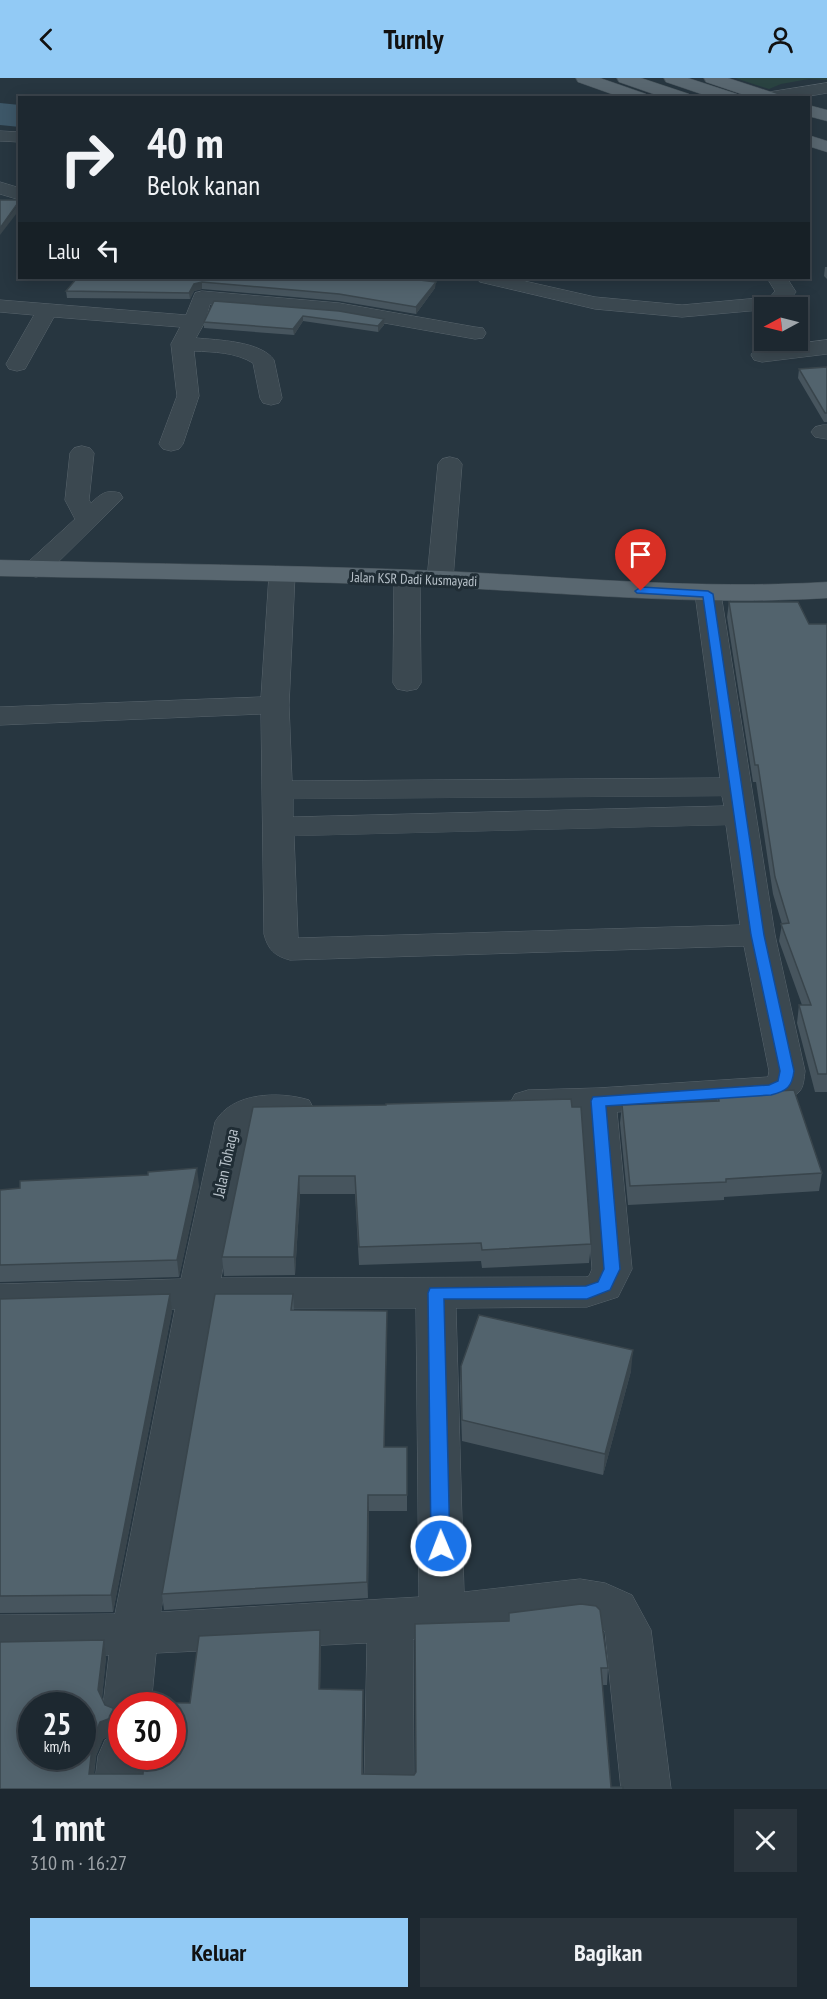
<!DOCTYPE html>
<html lang="id">
<meta charset="utf-8">
<style>
:root{--surface:#1d2830;--page:#2a343c;--text:#f1f3f6;--muted:#a0a6ab;--line:#3b444c;--accent:#92caf5}
body{margin:0;font-family:"PT Sans Narrow",sans-serif;background:var(--page);color:var(--text);height:100vh;display:flex;flex-direction:column;font-size:22px;white-space:nowrap}
*{box-sizing:border-box;margin:0}
p{font-size:20px;color:var(--muted)}
.icon{flex:none;width:33px;height:33px;fill:none;stroke:currentColor;stroke-width:2;stroke-linecap:round;stroke-linejoin:round}
.map{position:relative;height:1711px;overflow:hidden}
.panel{display:flex;flex-direction:column;background:var(--surface);flex:1}
.panel>*{flex:none}
.top-card{position:absolute;left:18px;top:18px;width:792px;height:183px;border-radius:0px;box-shadow:0 3px 15px #0003,0 0 0 2px var(--line);background:#1d2830;color:var(--text);overflow:hidden}
.needle{width:39px;rotate:263deg}
.tools{position:absolute;left:754px;top:219px;display:grid;gap:12px}
.tools a{display:grid;place-items:center;width:54px;height:54px;border-radius:0px;background:var(--surface);box-shadow:0 3px 15px #0003,0 0 0 2px var(--line);font-size:30px}
.speed{position:absolute;left:18px;top:1614px;display:flex;gap:12px;font-size:30px;font-weight:700;text-align:center}
.speed>*{display:grid;place-content:center;width:78px;height:78px;border-radius:50%;background:var(--surface);box-shadow:0 3px 15px #0003,0 0 0 2px var(--line);line-height:1}
.speed small{font-size:15px;font-weight:400}
.speed .limit{border:9px solid #d22;background:#fff;color:#111}
.pin{position:absolute;display:grid;place-items:center;width:51px;height:51px;color:#fff;margin:-62px -26px;border-radius:50% 50% 50% 0;rotate:-45deg;box-shadow:0 0 6px #0007}
.pin .icon{rotate:45deg}
.me{position:absolute;width:66px;margin:-33px;rotate:359deg;stroke-linejoin:round;filter:drop-shadow(0 0 4px #0008)}
.turn{display:flex;align-items:center;gap:21px;height:126px;padding:0 30px;font-size:27px}
.turn .icon{width:78px;height:78px;stroke-width:2.5}
.turn b{display:block;font-size:42px;line-height:51px}
.then{display:flex;align-items:center;height:57px;padding:0 30px;background:#0003;gap:12px;font-size:22px}
.round{display:grid;place-items:center;flex:none;width:63px;height:63px;border-radius:0px;background:var(--page)}
.overview{display:flex;align-items:center;justify-content:space-between;height:102px;padding:0 30px}
h1{font-size:36px;font-weight:600;line-height:45px}
.cta{display:flex;gap:12px;margin-top:auto;padding:12px 30px}
.cta a{flex:1;height:69px;border-radius:0px;background:var(--accent);color:#111;font-size:24px;font-weight:600;line-height:69px;text-align:center}
.cta a+a{background:var(--page);color:var(--text)}
header{display:flex;justify-content:space-between;align-items:center;height:78px;padding:0 30px;background:var(--accent);color:#111;font-size:27px;font-weight:600}
.map>svg:first-child{display:block}
.green{fill:#2a4341}
.lines{fill:none;stroke-linecap:round;stroke-linejoin:round}
.river{fill:#3d5768;fill-rule:evenodd}
.minor-casing{stroke:#59656d;stroke-width:1}
.major-casing{stroke:#455159;stroke-width:1}
.minor{fill:#3b4850;fill-rule:evenodd}
.major{fill:#596770;fill-rule:evenodd}
.wall{fill:#47555e;fill-rule:evenodd}
.shaded-wall{fill:#39454c}
.building{fill:#52636d;stroke:#39454c;stroke-width:1.5;fill-rule:evenodd}
.route{fill:#1a73e8;stroke:#114b97;stroke-width:1.5}
.labels{text-anchor:middle;dominant-baseline:central;stroke-width:6;stroke-linejoin:round;paint-order:stroke}
.far-street-label{font-size:14px;fill:#b8c2ca;stroke:#202d35}
.street-label{font-size:16px;fill:#b8c2ca;stroke:#202d35}
</style>
<header><svg class="icon" aria-label="back" viewBox="0 0 24 24"><path d="M15 5l-7 7 7 7"/></svg>Turnly<svg class="icon" aria-label="person" viewBox="0 0 24 24"><circle cx="12" cy="8" r="4"/><path d="M4 21q1-7 8-7t8 7"/></svg></header>
<div class="map">
<svg width="827" height="1711" viewBox="0 0 827 1711">
<rect width="100%" height="100%" fill="#273640"/>
<!-- green -->
<polygon class="green" points="735,0 827,0 827,2 809,1 781,6 769,11"/>
<g class="lines">
<!-- river -->
<polygon class="river" points="0,25 20,27 20,49 0,47"/>
<defs>
<g id="minor">
<polygon points="827,5 827,15 798,20 761,19 763,15 769,14"/>
<polygon points="0,53 20,54 20,64 0,63"/>
<polygon points="0,104 20,110 20,122 0,116"/>
<polygon points="477,200 511,200 595,219 682,227 770,219 775,213 767,200 787,200 796,214 783,230 682,239 595,231 480,204"/>
<path d="M202,213L339,225L475,249L483,250L486,255L483,260L475,261L339,237L210,226L205,244L196,260C217,262 261,263 274,282L282,320L279,325L271,327L263,325L260,320L253,285C235,274 214,274 194,273L199,318L183,366L179,371L171,373L163,371L159,366L177,318L171,266L180,249L54,239L25,291L17,293L9,291L6,286L34,237L0,234V222L186,237L195,215Z"/>
<polygon points="827,262 827,276 762,284 754,282 751,277 754,272 762,270"/>
<polygon points="823,347 827,347 827,361 815,359 811,354 815,349"/>
<path d="M82,368L90,370L94,375L89,422L91,425C101,416 106,411 120,415L123,420L45,497L36,499L27,497L23,491L27,485L75,441L65,422L70,375L74,370Z"/>
<polygon points="450,379 458,381 462,386 453,501 449,507 440,509 431,507 427,501 438,386 442,381"/>
<path d="M282,489L291,491L295,497L289,627L292,703L720,700L695,516L699,510L708,508L717,510L721,516L775,857L805,993C804,1000 804,1010 798,1015C780,1030 647,1032 617,1034L632,1191L618,1219L587,1229L456,1230L464,1514L580,1501L605,1505L632,1517L651,1552L671,1711H621L605,1554L596,1543L580,1541L413,1561L414,1711H364L367,1565L156,1575L151,1628H122V1648L110,1643L103,1628L109,1577L0,1579V1537L115,1536L175,1231L0,1236V1206L181,1201L215,1044C232,1014 279,1013 309,1022L314,1031L309,1040C291,1045 266,1038 250,1048L221,1200L586,1199L589,1198L592,1191L581,1036L528,1038L515,1034L510,1025L515,1016L528,1012L598,1010L768,999L769,993L744,868L290,882C275,878 268,872 264,856L261,636L0,647V629L261,619L269,497L273,491ZM722,718L724,728L293,739V721ZM726,747L740,847L298,860L294,758ZM215,1230H416L419,1519L161,1534Z"/>
<polygon points="407,493 416,495 420,501 421,605 417,611 407,613 397,611 393,605 394,501 398,495"/>
<polygon points="122,1655 122,1678 146,1678 144,1711 94,1711 98,1678 105,1662"/>
</g>
<g id="major">
<polygon points="576,0 600,0 646,16 648,20 623,20 578,4"/>
<polygon points="617,0 641,0 689,16 691,20 665,20 619,4"/>
<polygon points="664,0 688,0 737,16 739,20 713,20 666,4"/>
<polygon points="704,0 728,0 777,16 779,20 753,20 706,4"/>
<polygon points="808,27 827,32 827,43 808,38"/>
<polygon points="808,57 827,63 827,74 808,68"/>
<path d="M0,482C147,486 294,487 441,493C570,499 698,512 827,504V520C698,528 570,515 441,509C294,502 147,501 0,498Z"/>
</g>
</defs>
<!-- minor casing -->
<use href="#minor" class="minor-casing"/>
<!-- major casing -->
<use href="#major" class="major-casing"/>
<!-- minor -->
<use href="#minor" class="minor"/>
<!-- major -->
<use href="#major" class="major"/>
</g>
<!-- wall -->
<g class="wall">
<polygon points="825,189 827,189 827,201 824,198"/>
<polygon points="77,200 435,210 416,236 339,223 202,211 194,213 190,221 67,220 66,213"/>
<polygon points="214,223 384,247 378,254 303,243 294,257 204,250 204,244"/>
<polygon points="827,289 827,344 824,344 798,300 799,291"/>
<polygon points="729,524 809,546 827,546 827,1014 815,1014 797,945 799,927 802,927 779,863 782,846 773,816 756,704 753,704 727,539"/>
<polygon points="718,1017 822,1095 819,1113 724,1119 724,1122 628,1127 620,1045 622,1027 717,1023"/>
<polygon points="253,1029 591,1166 589,1185 482,1190 481,1183 359,1187 355,1116 300,1116 295,1197 224,1198 222,1179"/>
<polygon points="199,1107 179,1199 0,1204 0,1112"/>
<polygon points="293,1216 294,1232 387,1249 384,1369 407,1369 407,1433 369,1433 368,1520 164,1532 162,1516"/>
<polygon points="0,1221 172,1233 113,1534 0,1535"/>
<polygon points="461,1288 631,1293 603,1397 462,1363 460,1308"/>
<path d="M509,1535L608,1590L607,1607H602L611,1709L0,1711L106,1579L102,1620L105,1627L120,1633L190,1625L320,1552L321,1569L320,1611L363,1629V1696L414,1697L508,1543ZM172,1628L143,1696H94L96,1678L103,1661L121,1654Z"/>
</g>
<!-- shaded-wall -->
<g class="shaded-wall">
<polygon points="20,124 20,131 0,157 0,150"/>
<polygon points="202,204 202,211 194,213 190,221 189,215 194,206"/>
<polygon points="436,204 435,210 416,236 416,229"/>
<polygon points="303,238 303,243 294,257 293,251"/>
<polygon points="384,241 384,247 378,254 378,248"/>
<polygon points="197,1090 199,1107 179,1199 177,1182"/>
<polygon points="299,1098 300,1116 295,1197 294,1179"/>
<polygon points="170,1216 172,1233 113,1534 111,1517"/>
<polygon points="387,1233 387,1249 384,1385 384,1369"/>
<polygon points="633,1272 631,1293 603,1397 605,1376"/>
<polygon points="368,1417 369,1433 368,1520 367,1504"/>
<polygon points="320,1552 321,1569 320,1627 319,1611"/>
<polygon points="104,1562 106,1579 101,1629 98,1612"/>
<polygon points="121,1636 122,1654 103,1661 96,1678 92,1711 89,1696 93,1661 100,1644"/>
</g>
<!-- building -->
<g class="building">
<polygon points="0,122 20,122 0,150"/>
<polygon points="77,200 403,200 436,204 416,229 339,216 202,204 194,206 189,215 66,213"/>
<polygon points="214,223 339,233 384,241 378,248 303,238 293,251 204,244"/>
<polygon points="827,289 827,335 825,335 799,291"/>
<polygon points="729,524 798,524 809,546 827,546 827,996 818,996 799,927 811,927 781,846 789,845 775,799 758,687 755,687"/>
<polygon points="794,1012 822,1095 726,1101 726,1104 630,1108 622,1027 719,1023 718,1017"/>
<polygon points="571,1021 572,1029 581,1029 591,1166 482,1172 481,1165 359,1169 355,1098 299,1098 294,1179 222,1179 253,1029 386,1027 386,1026"/>
<polygon points="197,1090 177,1182 0,1187 0,1112 20,1110 20,1103 148,1097 148,1094"/>
<polygon points="170,1216 111,1517 0,1518 0,1221"/>
<polygon points="215,1216 293,1216 291,1232 387,1233 384,1369 407,1369 407,1417 368,1417 367,1504 162,1516"/>
<polygon points="479,1237 633,1272 605,1376 462,1342 461,1288"/>
<path d="M581,1526L596,1528L600,1532L608,1590H601L611,1709H623V1711H0V1564L104,1562L98,1612L105,1627L120,1633L122,1624L190,1625L199,1558L320,1552L319,1611L363,1612L362,1696L414,1697L416,1694L415,1546L509,1543V1535ZM32,1628H82V1678H32ZM122,1628H172V1678H144L143,1696H89L93,1661L100,1644L121,1636L122,1658Z"/>
</g>
<!-- route -->
<path class="route" d="M641,509L708,513L713,516L764,857L794,993C792,1009 787,1013 771,1017L606,1028L620,1191L610,1212L587,1221H444L450,1468L447,1473L441,1476L434,1473L431,1468L428,1215L430,1210L586,1208L598,1204L604,1191L591,1023L593,1019L769,1007L778,1003L780,993L751,857L703,519L637,515L635,513Z"/>
<g class="labels">
<!-- far-street labels -->
<g class="far-street-label">
<text transform="translate(414 501) rotate(2)">Jalan KSR Dadi Kusmayadi</text>
</g>
<!-- street labels -->
<g class="street-label">
<text transform="translate(225 1085) rotate(-78)">Jalan Tohaga</text>
</g>
</g>
</svg>
<div class="tools">
<a><svg class="needle" viewBox="-14 -14 28 28"><path d="M0-13l5 13h-10z" fill="#e53935"/><path d="M0 13l5-13h-10z" fill="#a0a6ab"/></svg></a>
</div>
<div class="speed"><div>25<small>km/h</small></div><div class="limit">30</div></div>
<div class="pin" style="left:641px;top:513px;background:#d93025"><svg class="icon" aria-label="arrive" viewBox="0 0 24 24"><path d="M6 21V4h12l-3 4 3 4H6"/></svg></div>
<svg class="me" style="left:441px;top:1468px" viewBox="-20 -20 40 40"><circle r="17" fill="#1a73e8" stroke="#fff" stroke-width="3"/><path d="M0-11L8 9 0 5-8 9z" fill="#fff"/></svg>
<div class="top-card">
<div class="turn"><svg class="icon" aria-label="right" viewBox="0 0 24 24"><path d="M7 20v-9h11M14 6l5 5-5 5"/></svg><div><b>40 m</b>Belok kanan</div></div>
<div class="then">Lalu<svg class="icon" aria-label="left" viewBox="0 0 24 24"><path d="M17 20v-9H6M10 6l-5 5 5 5"/></svg></div>
</div>
</div>
<section class="panel">
<div class="overview"><div><h1>1 mnt</h1><p>310 m · 16:27</p></div><a class="round"><svg class="icon" aria-label="close" viewBox="0 0 24 24"><path d="M6 6l12 12M18 6L6 18"/></svg></a></div>
<div class="cta"><a>Keluar</a><a>Bagikan</a></div>
</section>
